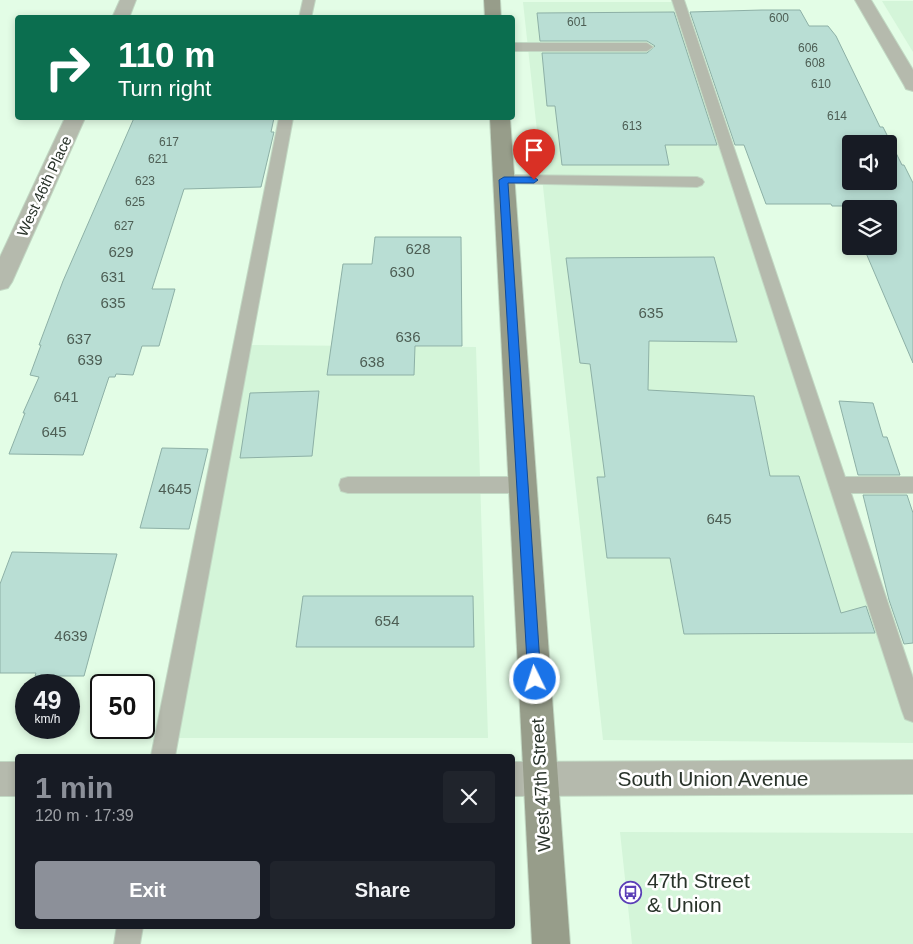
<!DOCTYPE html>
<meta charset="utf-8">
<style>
:root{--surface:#171b24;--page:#20242c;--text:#f1f3f6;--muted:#9ea1a6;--accent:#8c9099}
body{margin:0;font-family:Helvetica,sans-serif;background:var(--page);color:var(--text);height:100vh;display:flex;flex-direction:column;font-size:19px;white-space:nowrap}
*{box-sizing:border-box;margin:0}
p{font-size:16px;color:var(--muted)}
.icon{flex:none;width:28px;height:28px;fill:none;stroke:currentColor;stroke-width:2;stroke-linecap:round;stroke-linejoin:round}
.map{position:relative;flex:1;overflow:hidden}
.side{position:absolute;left:15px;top:754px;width:500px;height:175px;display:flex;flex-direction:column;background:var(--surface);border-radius:5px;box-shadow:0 2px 8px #0003}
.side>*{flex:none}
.banner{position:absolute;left:15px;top:15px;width:500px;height:105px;border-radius:5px;box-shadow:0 2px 8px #0003;background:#0b6e4f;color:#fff;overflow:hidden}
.tools{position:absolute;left:842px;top:135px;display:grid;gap:10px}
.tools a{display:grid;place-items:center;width:55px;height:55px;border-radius:5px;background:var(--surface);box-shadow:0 2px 8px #0003;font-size:25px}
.speed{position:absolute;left:15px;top:674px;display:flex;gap:10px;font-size:25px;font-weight:700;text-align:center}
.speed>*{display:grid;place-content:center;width:65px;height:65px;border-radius:50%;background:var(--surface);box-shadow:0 2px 8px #0003;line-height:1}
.speed small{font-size:12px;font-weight:400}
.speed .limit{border:2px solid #111;border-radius:8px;background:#fff;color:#111}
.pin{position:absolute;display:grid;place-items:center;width:42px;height:42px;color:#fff;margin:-51px -21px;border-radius:50% 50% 50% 0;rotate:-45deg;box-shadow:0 0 5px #0007}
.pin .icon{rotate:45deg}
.me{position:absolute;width:55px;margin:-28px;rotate:356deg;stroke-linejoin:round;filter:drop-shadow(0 0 4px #0008)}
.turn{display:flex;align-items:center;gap:18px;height:105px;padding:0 20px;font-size:22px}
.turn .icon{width:65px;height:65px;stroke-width:2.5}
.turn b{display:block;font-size:35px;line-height:42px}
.round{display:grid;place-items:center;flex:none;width:52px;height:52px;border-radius:5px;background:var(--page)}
.overview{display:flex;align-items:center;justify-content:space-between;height:85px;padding:0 20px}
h1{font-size:30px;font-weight:600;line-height:38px;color:var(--accent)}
.cta{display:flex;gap:10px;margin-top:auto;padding:10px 20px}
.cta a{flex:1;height:58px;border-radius:5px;background:var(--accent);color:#fff;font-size:20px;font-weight:600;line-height:58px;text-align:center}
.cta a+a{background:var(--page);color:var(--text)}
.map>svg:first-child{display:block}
.built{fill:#d4f5d9}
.building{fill:#b9ded4;stroke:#8db0a6;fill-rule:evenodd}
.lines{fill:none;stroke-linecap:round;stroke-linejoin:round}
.service-casing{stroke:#c2d9c4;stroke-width:2}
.minor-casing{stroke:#c2d9c4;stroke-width:2}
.secondary-casing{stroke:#c2d9c4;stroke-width:2}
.service{fill:#b5baad;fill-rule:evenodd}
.minor{fill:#b5baad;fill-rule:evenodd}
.secondary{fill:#979d8a;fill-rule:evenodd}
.route{fill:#1a73e8;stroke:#114b97}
.labels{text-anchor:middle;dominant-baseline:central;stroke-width:5;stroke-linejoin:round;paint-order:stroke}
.far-number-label{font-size:12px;fill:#4d5e54}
.far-street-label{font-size:15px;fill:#29332a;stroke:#fff}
.number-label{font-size:15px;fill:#4d5e54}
.street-label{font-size:18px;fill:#29332a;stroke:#fff}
.near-street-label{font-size:21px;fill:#29332a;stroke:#fff}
.near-poi-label{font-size:21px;fill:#29332a;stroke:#fff;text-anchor:start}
</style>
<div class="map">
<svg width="913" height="944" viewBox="0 0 913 944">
<rect width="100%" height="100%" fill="#e3fde6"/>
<!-- built -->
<g class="built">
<polygon points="913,1 913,52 882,1"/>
<polygon points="523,2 679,2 913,710 913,743 603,740"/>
<polygon points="242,345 476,347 488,738 166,738"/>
<polygon points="620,832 913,833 913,944 632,944"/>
</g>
<!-- building -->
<g class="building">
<path d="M762,10H800L809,26H828L836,36L880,127H883L902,165H904L913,183V363L863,246H889V209H851V218L846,206H832L831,204H766L744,145H735L690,12ZM851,144H889V181H851Z"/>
<polygon points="674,12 717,145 665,145 669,165 562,165 555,106 547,106 542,53 647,53 655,46 647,41 540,41 537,13"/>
<polygon points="134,118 274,118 271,132 274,132 261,187 184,189 152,289 175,289 159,346 142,346 133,375 116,374 115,377 109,377 83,455 9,454 25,413 23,413 39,377 30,375 41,345 39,345 63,281"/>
<polygon points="375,237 461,237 462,346 415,346 414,375 327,375 343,264 372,264"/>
<polygon points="714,257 737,342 649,341 648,390 754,396 770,476 799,476 841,613 866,606 875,633 684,634 670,558 607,558 597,477 605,477 590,364 580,363 566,258"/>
<polygon points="319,391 312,456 240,458 250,393"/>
<polygon points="839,401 873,403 883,437 887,437 900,475 858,475"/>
<polygon points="162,448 208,449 189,529 140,528"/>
<polygon points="863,495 907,495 913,513 913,643 904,644 889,600"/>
<polygon points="12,552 117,554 84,676 35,676 36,673 0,673 0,584"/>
<polygon points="303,596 473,596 474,647 296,647"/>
</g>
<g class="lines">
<defs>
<g id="service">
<polygon points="303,0 315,0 311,18 299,18"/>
<polygon points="672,0 684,0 845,477 913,477 913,493 851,493 913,678 913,722 905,719 902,711"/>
<polygon points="512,43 647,43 653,47 647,51 512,51"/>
<polygon points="279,118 293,118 175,756 151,756"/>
<polygon points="503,175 697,177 702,179 704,182 702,185 697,187 498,183 496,180 498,177"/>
<polygon points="348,477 522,477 529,479 531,485 529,491 522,493 348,493 341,491 339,485 341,479"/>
<polygon points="117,926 143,926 140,944 114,944"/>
</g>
<g id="minor">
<polygon points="120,0 136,0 129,18 112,18"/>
<polygon points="855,0 871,0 913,70 913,91 906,89 904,85"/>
<polygon points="65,118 85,118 12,282 8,288 0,290 0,257"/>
<polygon points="913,760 913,794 512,796 512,762"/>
<rect x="0" y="762" width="18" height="34"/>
</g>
<g id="secondary">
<polygon points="484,0 500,0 501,18 485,18"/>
<polygon points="490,118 510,118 570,944 532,944"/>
</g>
</defs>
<!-- service casing -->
<use href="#service" class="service-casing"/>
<!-- minor casing -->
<use href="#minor" class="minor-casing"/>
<!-- secondary casing -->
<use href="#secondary" class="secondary-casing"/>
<!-- service -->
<use href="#service" class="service"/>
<!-- minor -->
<use href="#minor" class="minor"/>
<!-- secondary -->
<use href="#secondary" class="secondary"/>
</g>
<!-- route -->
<polygon class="route" points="504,177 534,177 538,180 534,183 508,183 541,679 539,684 535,686 530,684 528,679 499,180"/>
<!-- icons -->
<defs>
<symbol id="bus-ring" viewBox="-11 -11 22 22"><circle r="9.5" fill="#fff" stroke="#5b3fb7" stroke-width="1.5"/><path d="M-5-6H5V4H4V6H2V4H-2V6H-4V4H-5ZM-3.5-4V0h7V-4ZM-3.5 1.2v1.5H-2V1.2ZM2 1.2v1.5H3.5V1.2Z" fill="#5b3fb7"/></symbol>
</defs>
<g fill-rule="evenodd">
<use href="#bus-ring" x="618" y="880" width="25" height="25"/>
</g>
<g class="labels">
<!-- far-number labels -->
<g class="far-number-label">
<text x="779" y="18">600</text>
<text x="577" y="22">601</text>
<text x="808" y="48">606</text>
<text x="815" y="63">608</text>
<text x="821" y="84">610</text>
<text x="837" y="116">614</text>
<text x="632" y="126">613</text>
<text x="169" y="142">617</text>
<text x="158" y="159">621</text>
<text x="145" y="181">623</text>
<text x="135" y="202">625</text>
<text x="124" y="226">627</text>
</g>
<!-- far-street labels -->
<g class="far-street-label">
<text transform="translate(44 186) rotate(-65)">West 46th Place</text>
</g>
<!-- number labels -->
<g class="number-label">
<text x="418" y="248">628</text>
<text x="121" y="251">629</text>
<text x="402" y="271">630</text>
<text x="113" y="276">631</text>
<text x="113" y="302">635</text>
<text x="651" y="312">635</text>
<text x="408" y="336">636</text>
<text x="79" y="338">637</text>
<text x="90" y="359">639</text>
<text x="372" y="361">638</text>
<text x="66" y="396">641</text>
<text x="54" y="431">645</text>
<text x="175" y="488">4645</text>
<text x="719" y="518">645</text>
<text x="387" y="620">654</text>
<text x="71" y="635">4639</text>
</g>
<!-- street labels -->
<g class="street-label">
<text transform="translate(541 785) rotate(-93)">West 47th Street</text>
</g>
<!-- near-street labels -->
<g class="near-street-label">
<text x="713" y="778">South Union Avenue</text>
</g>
<!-- near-poi labels -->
<g class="near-poi-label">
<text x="647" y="880">47th Street<tspan x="647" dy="24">&amp; Union</tspan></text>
</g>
</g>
</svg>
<div class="tools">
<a><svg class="icon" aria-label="sound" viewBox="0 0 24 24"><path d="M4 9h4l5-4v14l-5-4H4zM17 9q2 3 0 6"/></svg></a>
<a><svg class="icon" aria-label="layers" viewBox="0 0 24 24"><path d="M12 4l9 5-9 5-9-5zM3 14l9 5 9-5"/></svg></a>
</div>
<div class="speed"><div>49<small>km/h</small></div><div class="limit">50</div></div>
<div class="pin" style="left:534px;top:180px;background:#d93025"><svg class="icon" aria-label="arrive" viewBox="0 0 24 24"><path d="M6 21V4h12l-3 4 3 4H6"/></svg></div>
<svg class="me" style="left:535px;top:679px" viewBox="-20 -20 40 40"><circle r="17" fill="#1a73e8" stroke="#fff" stroke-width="3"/><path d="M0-11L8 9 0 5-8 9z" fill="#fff"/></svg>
<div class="banner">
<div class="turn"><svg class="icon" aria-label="right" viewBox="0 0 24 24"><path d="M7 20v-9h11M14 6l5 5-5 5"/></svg><div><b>110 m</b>Turn right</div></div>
</div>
<section class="side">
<div class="overview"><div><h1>1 min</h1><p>120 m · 17:39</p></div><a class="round"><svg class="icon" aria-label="close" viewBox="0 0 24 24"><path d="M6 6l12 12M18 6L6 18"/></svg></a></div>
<div class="cta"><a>Exit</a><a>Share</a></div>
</section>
</div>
